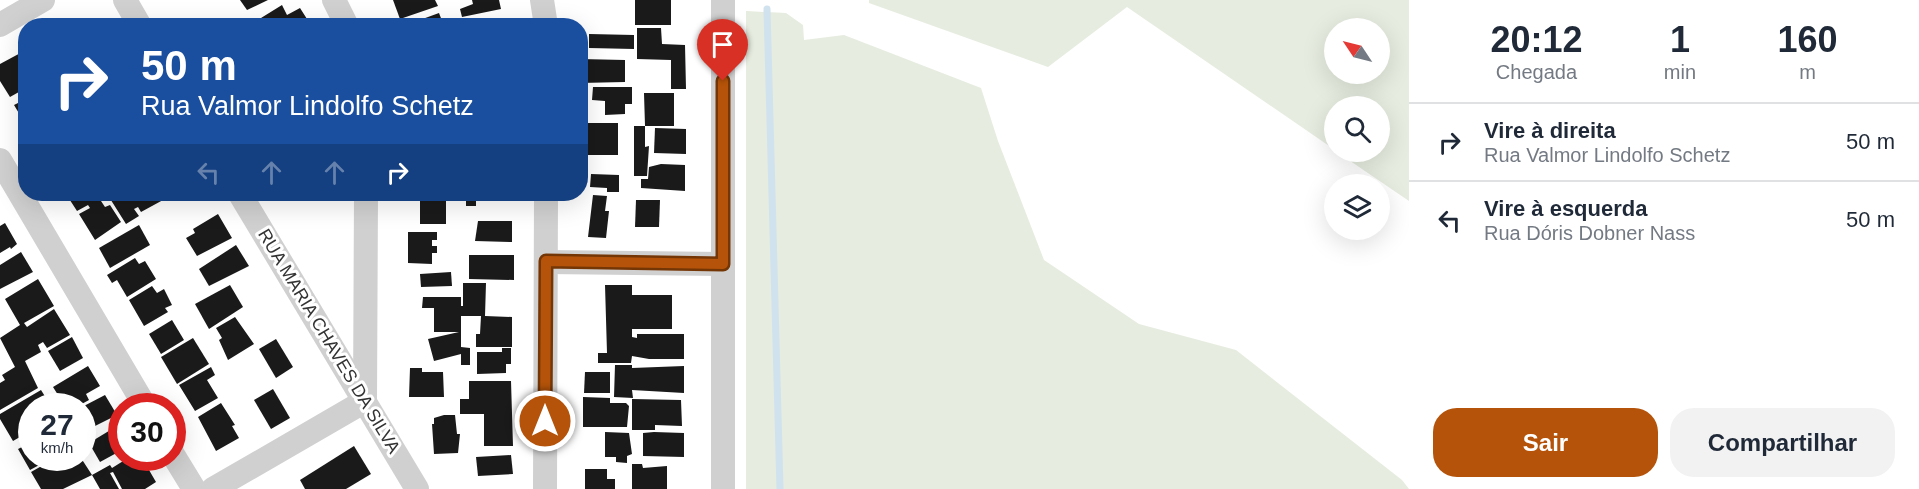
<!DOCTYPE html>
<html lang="pt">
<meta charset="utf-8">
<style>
:root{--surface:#fff;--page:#f2f2f3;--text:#1f2937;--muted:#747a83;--line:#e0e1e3;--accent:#b45309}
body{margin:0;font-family:Arial,sans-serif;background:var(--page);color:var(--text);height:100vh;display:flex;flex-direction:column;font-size:22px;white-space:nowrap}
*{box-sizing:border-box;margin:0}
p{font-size:20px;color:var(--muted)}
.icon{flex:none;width:33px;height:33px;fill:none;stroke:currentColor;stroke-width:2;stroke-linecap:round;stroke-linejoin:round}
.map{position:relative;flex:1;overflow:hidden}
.sheet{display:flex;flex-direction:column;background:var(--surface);width:510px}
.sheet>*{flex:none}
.hud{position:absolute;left:18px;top:18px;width:570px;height:183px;border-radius:24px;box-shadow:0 6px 24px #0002;background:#1a4fa0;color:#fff;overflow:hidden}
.needle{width:39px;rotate:305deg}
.controls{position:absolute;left:1324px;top:18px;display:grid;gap:12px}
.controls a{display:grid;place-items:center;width:66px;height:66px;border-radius:50%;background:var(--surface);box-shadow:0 6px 24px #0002;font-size:30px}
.speed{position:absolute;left:18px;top:393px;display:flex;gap:12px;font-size:30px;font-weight:700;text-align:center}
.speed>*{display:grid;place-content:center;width:78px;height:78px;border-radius:50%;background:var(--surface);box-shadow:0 6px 24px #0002;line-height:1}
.speed small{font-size:15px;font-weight:400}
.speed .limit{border:9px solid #d22;background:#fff;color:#111}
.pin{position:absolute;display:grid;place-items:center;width:51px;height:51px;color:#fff;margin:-62px -26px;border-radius:50% 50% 50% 0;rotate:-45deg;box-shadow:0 0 6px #0007}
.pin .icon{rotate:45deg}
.me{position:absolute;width:66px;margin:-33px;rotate:0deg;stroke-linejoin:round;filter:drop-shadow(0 0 4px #0008)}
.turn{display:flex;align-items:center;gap:21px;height:126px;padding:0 24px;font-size:27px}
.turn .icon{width:78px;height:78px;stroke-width:2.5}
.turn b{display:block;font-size:42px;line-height:51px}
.lanes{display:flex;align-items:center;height:57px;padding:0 24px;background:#0003;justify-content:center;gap:30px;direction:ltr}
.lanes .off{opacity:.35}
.eta{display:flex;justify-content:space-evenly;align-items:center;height:102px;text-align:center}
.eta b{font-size:36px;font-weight:800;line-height:42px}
.cta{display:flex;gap:12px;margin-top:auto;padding:12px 24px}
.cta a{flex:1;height:69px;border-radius:24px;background:var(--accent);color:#fff;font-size:24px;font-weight:800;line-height:69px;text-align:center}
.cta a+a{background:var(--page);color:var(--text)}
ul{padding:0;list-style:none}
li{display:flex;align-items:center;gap:18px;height:78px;padding:0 24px;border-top:2px solid var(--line)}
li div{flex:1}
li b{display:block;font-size:22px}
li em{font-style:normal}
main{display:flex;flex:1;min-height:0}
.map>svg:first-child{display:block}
.green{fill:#e6ecdf;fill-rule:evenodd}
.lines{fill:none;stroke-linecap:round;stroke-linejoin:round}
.stream{stroke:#cfe2ee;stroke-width:7}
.building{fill:#1a1a1a}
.minor{stroke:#d0d0d0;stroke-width:24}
.route-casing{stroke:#753606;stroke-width:15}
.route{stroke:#b45309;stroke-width:10}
.labels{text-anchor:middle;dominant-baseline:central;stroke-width:6;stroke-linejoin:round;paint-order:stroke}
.street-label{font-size:18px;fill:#333;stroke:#fff}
</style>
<main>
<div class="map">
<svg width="1409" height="489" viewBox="0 0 1409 489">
<rect width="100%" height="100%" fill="#fff"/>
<!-- green -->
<g class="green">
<path d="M869,0H1409V201L1337,152H1380V106H1335V150L1127,7L1048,67L869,3ZM1335,28H1380V74H1335Z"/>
<polygon points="746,11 786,13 803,25 804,40 844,35 981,88 998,141 1044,260 1139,324 1236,350 1402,480 1409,489 746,489"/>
</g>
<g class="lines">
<!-- stream -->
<polyline class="stream" points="767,9 780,489"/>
</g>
<!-- building -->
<g class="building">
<polygon points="240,0 268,0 247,10"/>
<polygon points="393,0 435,0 438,6 400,19"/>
<polygon points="472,0 499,0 501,9 462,17 460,9 473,4"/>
<rect x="635" y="0" width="36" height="25"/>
<polygon points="282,5 287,15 300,8 307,19 296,26 265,26 261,18"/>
<polygon points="439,13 444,26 418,26 417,21"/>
<polygon points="503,22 504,26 470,26 470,23"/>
<polygon points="637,28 661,28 662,44 685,45 686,89 671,89 671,60 637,59"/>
<polygon points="589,34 634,35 634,49 589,48"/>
<polygon points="26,50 26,88 10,97 0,81 0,64"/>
<polygon points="580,59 625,60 625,82 580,83"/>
<polygon points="593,87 632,87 632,104 625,104 625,114 605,115 605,101 592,100"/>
<polygon points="644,93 674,93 674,126 645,126"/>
<polygon points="26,99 26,125 14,105"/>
<rect x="582" y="123" width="36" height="32"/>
<polygon points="634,126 645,126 645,147 649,146 647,176 634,176"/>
<polygon points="655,128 686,129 686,154 654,153"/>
<polygon points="661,164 685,165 685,191 641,188 641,179 648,179 649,167"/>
<polygon points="591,174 619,175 619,192 607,192 607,188 590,187"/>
<polygon points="66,194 109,194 101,201 105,207 110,205 121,222 95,240 79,214 90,208 88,205 77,211"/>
<polygon points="114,194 174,194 141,212 138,207 134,209 139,216 126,224 109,197"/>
<polygon points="462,194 494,194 494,197 476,198 476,206 466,206 466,198 462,198"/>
<polygon points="593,195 607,196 605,211 609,211 606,238 588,237"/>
<polygon points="446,199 446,224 420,224 420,200"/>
<polygon points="636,200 660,200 659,227 635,227"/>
<polygon points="218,214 232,238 197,256 186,238 195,233 193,229"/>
<polygon points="478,221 512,221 512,242 475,241"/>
<polygon points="5,223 17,244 11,249 10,247 0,253 0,226"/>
<polygon points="139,225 150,245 110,268 99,248"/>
<polygon points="408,232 437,232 437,240 432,240 432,246 437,246 437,253 432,253 432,264 408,263"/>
<polygon points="236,245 249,266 209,286 199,269"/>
<polygon points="21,252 33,272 0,289 0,265"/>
<polygon points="469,255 514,255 514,280 469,279"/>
<polygon points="135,258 139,264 145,261 156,279 127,297 117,280 112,283 107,275"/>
<polygon points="451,272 452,286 421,287 420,274"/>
<polygon points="38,279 54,306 24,323 27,327 54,309 70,335 47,348 43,342 38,345 41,352 25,361 38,388 0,410 0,383 5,380 2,375 15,367 0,338 20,325 5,299"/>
<polygon points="463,283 486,283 485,316 512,317 512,347 476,347 476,334 480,334 481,316 461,316 461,347 470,348 470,365 461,365 461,354 434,361 428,339 459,332 434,332 434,308 422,308 423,297 461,297 461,306 463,306"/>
<polygon points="230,285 243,307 209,329 195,304"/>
<polygon points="605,285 632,285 632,295 672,295 672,329 632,329 632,337 637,338 637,334 684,334 684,359 649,359 632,356 631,363 598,363 598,353 607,353"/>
<polygon points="152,286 157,293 164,289 172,305 165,308 168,312 144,326 129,300"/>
<polygon points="235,317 254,344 228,360 219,340 222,338 216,328"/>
<polygon points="172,320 184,340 161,354 149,334"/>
<polygon points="72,337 83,358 60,371 48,351"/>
<polygon points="193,338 209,364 177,384 161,357"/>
<polygon points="276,339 293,367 276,378 259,349"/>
<polygon points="502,348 511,348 511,364 506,364 506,373 477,374 477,352 502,352"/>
<polygon points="615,365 632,365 632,368 684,366 684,393 632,390 633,398 614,397"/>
<polygon points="88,366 100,386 86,394 89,400 78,406 65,406 53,387"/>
<polygon points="211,367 215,375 207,380 218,398 195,411 179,385"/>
<polygon points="410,368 422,368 422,372 443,372 444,397 409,397"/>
<polygon points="585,372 610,372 610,393 584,393"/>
<polygon points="469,381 511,381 513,446 484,446 484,414 460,414 460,399 469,399"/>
<polygon points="273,389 290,418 271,429 254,400"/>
<polygon points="41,390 51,406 32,406 32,430 13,441 0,419 0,414"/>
<polygon points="105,395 117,415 87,430 82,424 82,407"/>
<polygon points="583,397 610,398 610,403 626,403 629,406 627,427 583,427"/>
<polygon points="632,399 681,400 682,426 655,425 655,430 632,430"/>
<polygon points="221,403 235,425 232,426 239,438 216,451 198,417"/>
<polygon points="444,415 455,415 457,434 460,434 458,453 434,454 432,424 434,424 434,418"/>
<polygon points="122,423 122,450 100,462 89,443"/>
<polygon points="605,432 629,433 632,454 627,456 627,463 616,462 616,457 605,457"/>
<polygon points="654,432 684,433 684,457 643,456 643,433"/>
<polygon points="32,442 32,458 52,458 30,470 18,449"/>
<polygon points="354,446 371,474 346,489 305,489 300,480"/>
<polygon points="511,455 513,474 478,476 476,457"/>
<polygon points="60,458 81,458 92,475 110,465 112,468 128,458 142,458 156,482 145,489 122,489 113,472 110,473 119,489 100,489 92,475 63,489 41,489 31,472 54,459 57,464 63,462"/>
<polygon points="632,464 642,464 643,468 667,466 667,489 632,489"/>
<polygon points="585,469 607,469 607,479 615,479 615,489 585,489"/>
</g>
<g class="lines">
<!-- minor -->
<g class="minor">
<polyline points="125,0 140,26"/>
<polyline points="334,0 347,26"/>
<polyline points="542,0 546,26"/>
<polyline points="723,0 723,489"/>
<polyline points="0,25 43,0"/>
<polyline points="0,160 145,406"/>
<polyline points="240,194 417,489"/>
<polyline points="546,262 723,264"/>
<polyline points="172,453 194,489"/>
<polyline points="213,489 365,401 366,194"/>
<polyline points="545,489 546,194"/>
</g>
</g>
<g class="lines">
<defs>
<polyline id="route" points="545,421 546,261 723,264 723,81"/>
</defs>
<!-- route casing -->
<use href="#route" class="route-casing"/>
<!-- route -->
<use href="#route" class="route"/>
</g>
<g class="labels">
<!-- street labels -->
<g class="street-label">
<text transform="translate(329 341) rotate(59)">RUA MARIA CHAVES DA SILVA</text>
</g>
</g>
</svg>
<div class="controls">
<a><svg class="needle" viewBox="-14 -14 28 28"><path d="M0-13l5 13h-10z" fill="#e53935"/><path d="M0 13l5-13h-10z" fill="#747a83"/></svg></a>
<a><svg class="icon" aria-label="search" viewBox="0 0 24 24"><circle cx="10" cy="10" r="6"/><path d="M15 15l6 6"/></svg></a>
<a><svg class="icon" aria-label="layers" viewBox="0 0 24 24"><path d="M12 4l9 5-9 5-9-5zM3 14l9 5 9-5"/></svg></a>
</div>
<div class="speed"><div>27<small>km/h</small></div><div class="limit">30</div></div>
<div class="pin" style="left:723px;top:81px;background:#d93025"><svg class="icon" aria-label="arrive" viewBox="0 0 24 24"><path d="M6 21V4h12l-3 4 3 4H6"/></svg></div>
<svg class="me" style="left:545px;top:421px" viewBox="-20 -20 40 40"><circle r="17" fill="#b45309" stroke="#fff" stroke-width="3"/><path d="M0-11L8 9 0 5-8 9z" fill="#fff"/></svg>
<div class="hud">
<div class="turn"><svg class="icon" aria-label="right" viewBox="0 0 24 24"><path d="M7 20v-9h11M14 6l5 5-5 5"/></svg><div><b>50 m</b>Rua Valmor Lindolfo Schetz</div></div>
<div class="lanes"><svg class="icon off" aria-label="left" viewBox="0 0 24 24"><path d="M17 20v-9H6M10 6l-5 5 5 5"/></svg><svg class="icon off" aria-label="ahead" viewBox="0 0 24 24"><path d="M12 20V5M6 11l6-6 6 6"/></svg><svg class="icon off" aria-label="ahead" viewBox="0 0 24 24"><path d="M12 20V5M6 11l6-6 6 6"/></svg><svg class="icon" aria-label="right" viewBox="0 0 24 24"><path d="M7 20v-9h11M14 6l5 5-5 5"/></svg></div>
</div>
</div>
<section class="sheet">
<div class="eta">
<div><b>20:12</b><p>Chegada</p></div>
<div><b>1</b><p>min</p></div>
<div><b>160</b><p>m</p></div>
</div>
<ul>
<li><svg class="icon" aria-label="right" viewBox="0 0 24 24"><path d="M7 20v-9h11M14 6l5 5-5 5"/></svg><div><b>Vire à direita</b><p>Rua Valmor Lindolfo Schetz</p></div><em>50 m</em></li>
<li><svg class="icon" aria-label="left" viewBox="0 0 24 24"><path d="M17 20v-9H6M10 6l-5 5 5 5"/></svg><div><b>Vire à esquerda</b><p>Rua Dóris Dobner Nass</p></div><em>50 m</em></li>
</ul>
<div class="cta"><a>Sair</a><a>Compartilhar</a></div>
</section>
</main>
